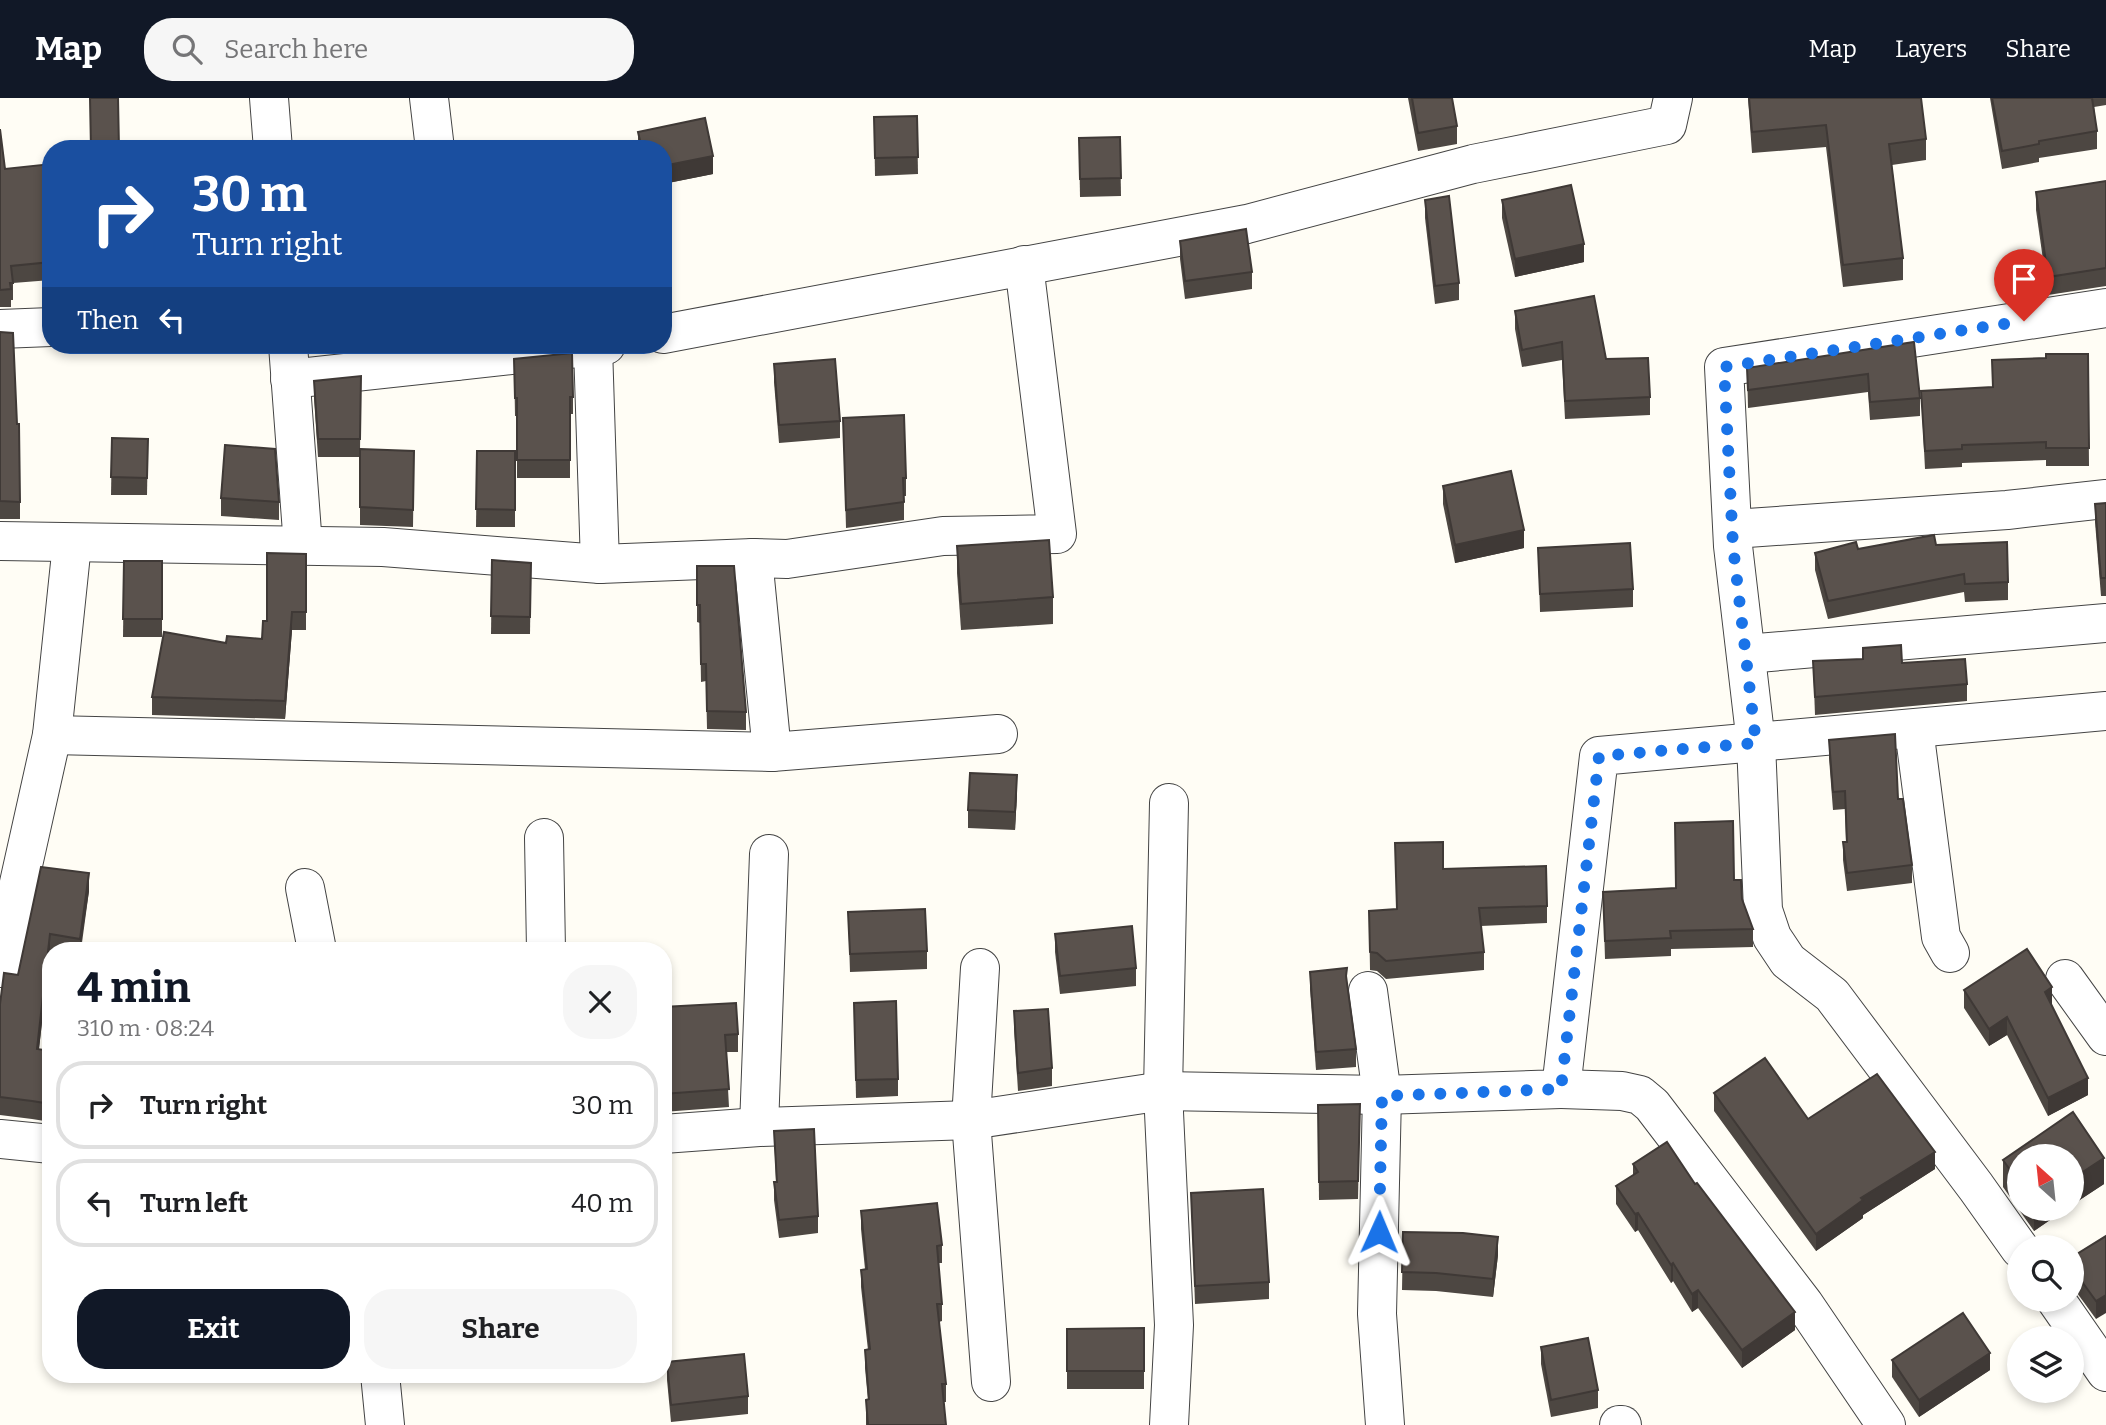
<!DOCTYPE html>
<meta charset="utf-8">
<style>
:root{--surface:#fff;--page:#f6f6f6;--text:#202124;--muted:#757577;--line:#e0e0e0;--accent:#111827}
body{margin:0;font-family:Bitter,serif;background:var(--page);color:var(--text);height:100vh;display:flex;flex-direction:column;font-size:26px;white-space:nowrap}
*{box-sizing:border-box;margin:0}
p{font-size:23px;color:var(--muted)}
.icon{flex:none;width:38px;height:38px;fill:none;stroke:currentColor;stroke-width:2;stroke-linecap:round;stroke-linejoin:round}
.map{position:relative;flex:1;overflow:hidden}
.panel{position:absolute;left:42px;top:844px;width:630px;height:441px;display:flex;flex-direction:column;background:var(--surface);border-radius:28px;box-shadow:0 4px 10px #0003}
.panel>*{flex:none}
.hud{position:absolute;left:42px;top:42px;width:630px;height:214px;border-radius:28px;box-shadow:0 4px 10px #0003;background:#1a4fa0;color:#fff;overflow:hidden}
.needle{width:46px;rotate:333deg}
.controls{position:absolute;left:2007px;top:1046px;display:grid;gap:14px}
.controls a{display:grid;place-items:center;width:77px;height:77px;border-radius:50%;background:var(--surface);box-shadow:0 4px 10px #0003;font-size:35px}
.pin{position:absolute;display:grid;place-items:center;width:60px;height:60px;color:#fff;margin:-72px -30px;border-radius:50% 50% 50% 0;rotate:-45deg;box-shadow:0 0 7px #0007}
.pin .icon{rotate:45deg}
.me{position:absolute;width:77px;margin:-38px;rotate:1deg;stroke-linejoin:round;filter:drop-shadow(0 0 5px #0008)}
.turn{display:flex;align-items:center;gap:24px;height:147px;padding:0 35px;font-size:32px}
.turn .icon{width:91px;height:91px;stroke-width:2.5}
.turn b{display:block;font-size:49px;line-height:60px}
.then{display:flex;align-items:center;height:66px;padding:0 35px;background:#0003;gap:14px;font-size:26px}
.round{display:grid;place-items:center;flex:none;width:74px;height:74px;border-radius:28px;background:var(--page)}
.head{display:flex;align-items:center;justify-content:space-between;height:119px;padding:0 35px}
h1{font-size:42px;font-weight:700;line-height:52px;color:var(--accent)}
.action{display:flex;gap:14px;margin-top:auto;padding:14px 35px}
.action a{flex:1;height:80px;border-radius:28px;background:var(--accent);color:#fff;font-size:28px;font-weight:700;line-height:80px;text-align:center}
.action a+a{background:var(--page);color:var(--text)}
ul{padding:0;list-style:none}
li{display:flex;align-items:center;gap:21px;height:88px;margin:0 14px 10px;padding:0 21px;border:4px solid var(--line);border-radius:28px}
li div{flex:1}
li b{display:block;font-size:26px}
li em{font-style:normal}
header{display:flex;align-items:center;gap:42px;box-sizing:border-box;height:98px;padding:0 35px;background:var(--accent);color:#fff}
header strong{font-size:33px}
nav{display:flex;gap:38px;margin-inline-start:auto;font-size:24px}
.search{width:490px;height:63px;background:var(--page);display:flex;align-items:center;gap:18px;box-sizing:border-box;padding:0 24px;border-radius:28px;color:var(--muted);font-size:26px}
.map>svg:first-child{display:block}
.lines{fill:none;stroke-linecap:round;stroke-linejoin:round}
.minor-casing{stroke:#444;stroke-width:40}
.minor{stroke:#fff;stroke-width:38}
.wall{fill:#4d4742}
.shaded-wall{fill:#3f3936}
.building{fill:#5a524d;stroke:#3f3936;stroke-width:2}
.route{stroke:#1a73e8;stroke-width:12;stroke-dasharray:0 21.6}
</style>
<header>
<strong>Map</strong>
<div class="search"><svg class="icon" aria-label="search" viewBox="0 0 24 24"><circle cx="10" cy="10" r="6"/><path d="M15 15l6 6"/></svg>Search here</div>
<nav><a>Map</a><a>Layers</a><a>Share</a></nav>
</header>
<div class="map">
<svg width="2106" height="1327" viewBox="0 0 2106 1327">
<rect width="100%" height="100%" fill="#fffdf5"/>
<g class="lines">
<defs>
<g id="minor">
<polyline points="269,0 273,51"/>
<polyline points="429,0 435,51"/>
<polyline points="0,231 51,229"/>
<polyline points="663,236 1247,126 1473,66 1667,27 1673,0"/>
<polyline points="288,247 303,448"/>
<polyline points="593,249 600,466"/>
<polyline points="456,263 606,247"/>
<polyline points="290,281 456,263 454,247"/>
<polyline points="1733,431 2007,412 2106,401"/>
<polyline points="0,443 383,449 600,466 753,460 787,461 943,438 1057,436 1024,167"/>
<polyline points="753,460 772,654"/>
<polyline points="1746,556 2106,525"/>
<polyline points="1914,631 1941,839 1950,855"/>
<polyline points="52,637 772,654 998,636"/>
<polyline points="544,740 546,852"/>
<polyline points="305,790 317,852"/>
<polyline points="0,870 52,637 72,446"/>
<polyline points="980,870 971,1022 991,1284"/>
<polyline points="2065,881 2106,938"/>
<polyline points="1368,893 1382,997 1377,1216 1385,1327"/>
<polyline points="1561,991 1622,993 1640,997 1652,1007 1804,1206 1886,1327"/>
<polyline points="759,1029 769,756"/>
<polyline points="663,1036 759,1029 971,1022 1163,993 1382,997 1561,991 1599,658 2106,613"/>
<polyline points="0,1041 51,1046"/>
<polyline points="2020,1151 1976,1089 1832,897 1788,863 1772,839 1763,812 1756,645 1733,448 1724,269 2106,210"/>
<polyline points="2056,1202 2106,1274"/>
<polyline points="380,1276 385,1327"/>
<polyline points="1169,1327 1174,1227 1163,993 1169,705"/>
<polyline points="1619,1327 1622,1327"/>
</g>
</defs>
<!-- minor casing -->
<use href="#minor" class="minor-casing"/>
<!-- minor -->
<use href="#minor" class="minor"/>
</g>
<!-- wall -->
<g class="wall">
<polygon points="1408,0 1452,0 1457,28 1457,46 1418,53"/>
<polygon points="1748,0 1921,0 1926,41 1926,62 1892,67 1903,160 1903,182 1843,189 1826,49 1752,55"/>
<polygon points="1990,0 2106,0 2106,7 2094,9 2097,33 2097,51 2039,60 2039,64 2002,71"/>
<polygon points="917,18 918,76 875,78 874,19"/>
<polygon points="0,31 5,71 51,66 51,182 13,185 13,202 11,202 11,209 0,209"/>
<polygon points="638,34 713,76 663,86 663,51 638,51"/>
<polygon points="1120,39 1121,98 1080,99 1079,40"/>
<polygon points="2106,83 2106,188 2048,197 2036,112 2036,94"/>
<polygon points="1425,102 1459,185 1459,202 1435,206 1425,120"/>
<polygon points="1502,102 1584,164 1515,179 1502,120"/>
<polygon points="1180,143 1252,174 1252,191 1185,201 1180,161"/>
<polygon points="1515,213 1606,261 1650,299 1650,317 1565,321 1562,262 1522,269 1515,231"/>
<polygon points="0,234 20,404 20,421 0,421"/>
<polygon points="1914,244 1920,300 1920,318 1870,322 1868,294 1748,310 1747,270"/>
<polygon points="2088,256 2089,368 2046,368 2046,362 1962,365 1962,369 1925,371 1921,293 1992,289 1992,262 2046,260"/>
<polygon points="514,261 573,299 573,316 570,316 570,380 517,380 517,318 515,318"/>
<polygon points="774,266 840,323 840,340 779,345 774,284"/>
<polygon points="361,278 360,353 414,353 413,429 360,427 360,359 318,359 314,300 314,283"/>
<polygon points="843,320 906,380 906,398 904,398 904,422 846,430"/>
<polygon points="112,340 148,341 147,397 111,397"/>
<polygon points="477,353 515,353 515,429 476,429"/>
<polygon points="1443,388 1524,450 1455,465 1443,406"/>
<polygon points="221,400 279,404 279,422 221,418"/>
<polygon points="2106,405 2106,498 2101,498 2095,424 2095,406"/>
<polygon points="1936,447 2008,484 2008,502 1965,504 1964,494 1828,521 1815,472 1815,455"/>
<polygon points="957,448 1053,499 1053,526 961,532 957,475"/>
<polygon points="1538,450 1633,491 1633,509 1540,514"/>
<polygon points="306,456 306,532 292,532 285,621 152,617 152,599 226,545 262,541 267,523"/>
<polygon points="492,462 531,465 530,536 491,536"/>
<polygon points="124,463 162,463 162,539 123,539"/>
<polygon points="697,468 746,614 746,632 707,631 706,583 701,584 700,525 697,524"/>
<polygon points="1813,563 1902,565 1967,586 1967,603 1815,617"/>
<polygon points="1829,642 1898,701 1912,767 1912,785 1847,793 1843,762 1843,744 1846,744 1845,711 1833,712 1829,660"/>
<polygon points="1017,695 1015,732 968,730 968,712"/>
<polygon points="41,769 89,793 81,852 51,852 50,854 39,951 51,953 51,1024 32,1021 0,1017 0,906 18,877"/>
<polygon points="1443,771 1547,808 1547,825 1481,828 1484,854 1484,872 1386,881 1377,873 1370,872 1369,813 1396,811"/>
<polygon points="1734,782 1742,801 1753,831 1753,849 1671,851 1671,858 1605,861 1603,794 1676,790"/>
<polygon points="848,814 927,853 927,871 850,874"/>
<polygon points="1055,836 1136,870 1136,888 1060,896 1055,854"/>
<polygon points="1310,874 1347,886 1356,951 1356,969 1316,972 1310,891"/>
<polygon points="1964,892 2052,907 2088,997 2048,1018 2007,937 1989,948 1964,910"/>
<polygon points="854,905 898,981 898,998 856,1000"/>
<polygon points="663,909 738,936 738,954 726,954 729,1009 663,1014"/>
<polygon points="1014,913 1052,970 1052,988 1018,993 1014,931"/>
<polygon points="1714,995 1808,1021 1935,1071 1863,1117 1863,1120 1816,1153 1714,1013"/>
<polygon points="1360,1006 1358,1101 1319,1102 1318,1007"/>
<polygon points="2073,1014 2104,1060 2104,1086 2072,1107 2072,1059 2020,1059 2020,1111 2066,1111 2034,1133 2003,1089 2003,1062"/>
<polygon points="774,1033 818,1118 818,1135 779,1140 774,1102 774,1084 776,1084"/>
<polygon points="1633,1066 1795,1232 1742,1270 1698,1210 1692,1214 1673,1183 1671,1185 1638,1132 1635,1134 1616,1106 1616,1088 1633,1077"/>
<polygon points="1191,1095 1269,1184 1269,1201 1195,1206"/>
<polygon points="861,1113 942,1147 942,1165 938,1165 942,1206 942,1223 939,1224 946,1286 946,1304 944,1304 946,1327 866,1327 866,1302 868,1302 865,1270 865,1252 868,1252 861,1189 861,1172 865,1171 861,1131"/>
<polygon points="1403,1134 1498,1157 1493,1199 1436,1193 1402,1192"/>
<polygon points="2106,1138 2096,1221 2072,1188 2072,1159"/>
<polygon points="1144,1230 1144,1291 1067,1291 1067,1231"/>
<polygon points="1541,1249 1598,1292 1598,1310 1551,1319 1541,1266"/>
<polygon points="1892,1262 1990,1272 1919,1319 1892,1279"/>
<polygon points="667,1264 748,1298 748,1316 671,1324 667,1282"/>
</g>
<!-- shaded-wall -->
<g class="shaded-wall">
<polygon points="713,58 713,76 663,86 663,68"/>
<polygon points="1584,146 1584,164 1515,179 1515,161"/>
<polygon points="1524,432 1524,450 1455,465 1455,447"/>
<polygon points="292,514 292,532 285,621 285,603"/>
<polygon points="1017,677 1017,695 1015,732 1015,714"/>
<polygon points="89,775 89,793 80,852 80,841"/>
<polygon points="50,836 50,854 37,968 37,951"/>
<polygon points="2052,889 2052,907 2045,912 2045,894"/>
<polygon points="2007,919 2007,937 1989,948 1989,931"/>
<polygon points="2088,980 2088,997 2048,1018 2048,1000"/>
<polygon points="1935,1054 1935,1071 1863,1117 1863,1120 1816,1153 1816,1136 1861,1100"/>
<polygon points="2104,1060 2104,1086 2072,1107 2072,1081"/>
<polygon points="2034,1111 2066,1111 2034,1133"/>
<polygon points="1638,1115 1638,1132 1635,1134 1635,1116"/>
<polygon points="1498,1139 1498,1157 1493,1199 1493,1181"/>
<polygon points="1673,1165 1673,1183 1671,1185 1671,1167"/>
<polygon points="1698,1192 1698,1210 1692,1214 1692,1196"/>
<polygon points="2106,1197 2106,1215 2096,1221 2096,1203"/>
<polygon points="1795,1214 1795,1232 1742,1270 1742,1252"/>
<polygon points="1990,1255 1990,1272 1919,1319 1919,1302"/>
</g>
<!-- building -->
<g class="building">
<polygon points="90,0 118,0 119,51 91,51"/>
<polygon points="1412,0 1452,0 1457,28 1418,35"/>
<polygon points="1749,0 1921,0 1926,41 1889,46 1903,160 1843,167 1826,27 1752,34"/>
<polygon points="1992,0 2092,0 2097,33 2039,43 2039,46 2002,53"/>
<polygon points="917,18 918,59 875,60 874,19"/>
<polygon points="705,20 713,58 663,68 663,51 642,51 638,34"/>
<polygon points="0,31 5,71 51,66 51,164 11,168 13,185 10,185 11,191 0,192"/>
<polygon points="1120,39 1121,80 1080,81 1079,40"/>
<polygon points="2106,83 2106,170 2048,179 2036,94"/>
<polygon points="1571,87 1584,146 1515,161 1502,102"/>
<polygon points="1449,98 1459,185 1435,188 1425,102"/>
<polygon points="1246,131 1252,174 1185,183 1180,143"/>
<polygon points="1594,198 1606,261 1648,260 1650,299 1565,303 1562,244 1522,252 1515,213"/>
<polygon points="0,234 13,235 17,326 19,326 20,404 0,403"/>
<polygon points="1914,244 1920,300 1870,304 1868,276 1748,292 1747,270"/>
<polygon points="572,255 573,299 570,299 570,362 517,362 517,300 515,300 514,261"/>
<polygon points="2046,256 2088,256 2089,350 2046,350 2046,344 1962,347 1962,351 1925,353 1921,293 1993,289 1992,262 2046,260"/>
<polygon points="835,261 840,323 779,327 774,266"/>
<polygon points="361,278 360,341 318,341 314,283"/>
<polygon points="904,317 906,380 903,380 904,404 846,412 843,320"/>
<polygon points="112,340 148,341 147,380 111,379"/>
<polygon points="225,347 275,351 279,404 221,400"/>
<polygon points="360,351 414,353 413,412 360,409"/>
<polygon points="477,353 515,353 515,412 476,411"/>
<polygon points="1511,373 1524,432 1455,447 1443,388"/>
<polygon points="2106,405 2106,480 2101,480 2095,406"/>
<polygon points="1934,437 1936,447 2007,444 2008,484 1965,486 1964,476 1828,503 1815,455 1856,444 1858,451"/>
<polygon points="1049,442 1053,499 961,506 957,448"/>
<polygon points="1630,445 1633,491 1540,496 1538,450"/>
<polygon points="267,455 306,456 306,514 292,514 285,603 152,599 164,534 226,545 227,538 262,541 263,523 267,523"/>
<polygon points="492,462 531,465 530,519 491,518"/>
<polygon points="124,463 162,463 162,521 123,521"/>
<polygon points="697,468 734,468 746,614 707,613 706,566 701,566 700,507 697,507"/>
<polygon points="1901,547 1902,565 1965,561 1967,586 1815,599 1813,563 1863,561 1863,550"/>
<polygon points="1895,636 1898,701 1903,701 1912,767 1847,775 1843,744 1847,744 1845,693 1833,694 1829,642"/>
<polygon points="970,675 1017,677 1015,714 968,712"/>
<polygon points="1733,723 1734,782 1741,782 1742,801 1753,831 1670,833 1671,840 1605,843 1603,794 1676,790 1675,725"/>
<polygon points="1443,744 1443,771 1546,768 1547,808 1479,810 1484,854 1386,863 1377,855 1370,854 1369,813 1397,811 1395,745"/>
<polygon points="41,769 89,775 80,841 50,836 37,951 51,953 51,1006 32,1003 0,999 0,906 4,875 18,877"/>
<polygon points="925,811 927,853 850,856 848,814"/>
<polygon points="1132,828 1136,870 1060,878 1055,836"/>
<polygon points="296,849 296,852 264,852"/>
<polygon points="2027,851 2052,889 2045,894 2088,980 2048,1000 2007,919 1989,931 1964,892"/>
<polygon points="1347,870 1346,878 1356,951 1316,954 1310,874"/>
<polygon points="896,903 898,981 856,982 854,905"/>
<polygon points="736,905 738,936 725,937 729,991 663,996 663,909"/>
<polygon points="1048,911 1052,970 1018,975 1014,913"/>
<polygon points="1765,960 1808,1021 1877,976 1935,1054 1861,1100 1863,1102 1816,1136 1714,995"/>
<polygon points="1360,1006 1358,1083 1319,1084 1318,1007"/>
<polygon points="2073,1014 2104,1060 2072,1081 2072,1059 2020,1059 2020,1086 2003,1062"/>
<polygon points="814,1031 818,1118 779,1122 774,1084 777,1084 774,1033"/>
<polygon points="1667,1044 1695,1086 1697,1085 1795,1214 1742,1252 1698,1192 1692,1196 1673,1165 1671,1167 1638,1115 1635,1116 1616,1088 1638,1074 1633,1066"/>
<polygon points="1263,1091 1269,1184 1195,1188 1191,1095"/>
<polygon points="937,1105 942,1147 937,1148 942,1206 937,1206 946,1286 942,1286 946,1327 868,1327 866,1302 869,1301 865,1252 870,1251 861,1172 867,1171 861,1113"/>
<polygon points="1403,1134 1463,1135 1498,1139 1493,1181 1436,1175 1402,1174"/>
<polygon points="2106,1138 2106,1197 2096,1203 2072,1170 2072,1159"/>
<polygon points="1963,1215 1990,1255 1919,1302 1892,1262"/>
<polygon points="1144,1230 1144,1273 1067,1273 1067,1231"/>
<polygon points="1588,1240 1598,1292 1551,1302 1541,1249"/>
<polygon points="744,1256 748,1298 671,1307 667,1264"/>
</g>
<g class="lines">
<!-- route -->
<polyline class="route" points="1379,1134 1382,998 1561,991 1599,658 1756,645 1733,448 1724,269 2024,223"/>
</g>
</svg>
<div class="controls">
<a><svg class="needle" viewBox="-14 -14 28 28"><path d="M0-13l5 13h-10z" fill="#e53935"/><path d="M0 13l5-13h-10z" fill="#757577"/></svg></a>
<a><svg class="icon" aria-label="search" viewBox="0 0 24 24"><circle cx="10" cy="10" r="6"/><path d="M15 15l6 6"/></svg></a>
<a><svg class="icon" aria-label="layers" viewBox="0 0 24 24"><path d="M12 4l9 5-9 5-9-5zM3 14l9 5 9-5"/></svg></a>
</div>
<div class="pin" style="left:2024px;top:223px;background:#d93025"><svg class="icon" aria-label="arrive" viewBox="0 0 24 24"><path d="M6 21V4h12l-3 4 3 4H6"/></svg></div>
<svg class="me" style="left:1379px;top:1134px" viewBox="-20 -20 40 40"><path d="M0-17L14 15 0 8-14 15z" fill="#1a73e8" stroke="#fff" stroke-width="4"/></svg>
<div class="hud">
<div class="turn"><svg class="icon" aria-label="right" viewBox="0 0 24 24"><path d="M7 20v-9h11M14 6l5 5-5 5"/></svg><div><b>30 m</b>Turn right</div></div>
<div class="then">Then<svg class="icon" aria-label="left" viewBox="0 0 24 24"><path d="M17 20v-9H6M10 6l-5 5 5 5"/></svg></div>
</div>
<section class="panel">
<div class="head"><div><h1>4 min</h1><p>310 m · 08:24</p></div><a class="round"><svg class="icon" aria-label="close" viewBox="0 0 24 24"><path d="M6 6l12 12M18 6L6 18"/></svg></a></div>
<ul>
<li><svg class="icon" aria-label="right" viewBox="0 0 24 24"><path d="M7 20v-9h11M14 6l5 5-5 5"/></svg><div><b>Turn right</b></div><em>30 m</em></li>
<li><svg class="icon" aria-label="left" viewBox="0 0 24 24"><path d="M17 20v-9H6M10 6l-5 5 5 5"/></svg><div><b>Turn left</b></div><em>40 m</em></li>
</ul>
<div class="action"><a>Exit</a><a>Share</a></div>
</section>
</div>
